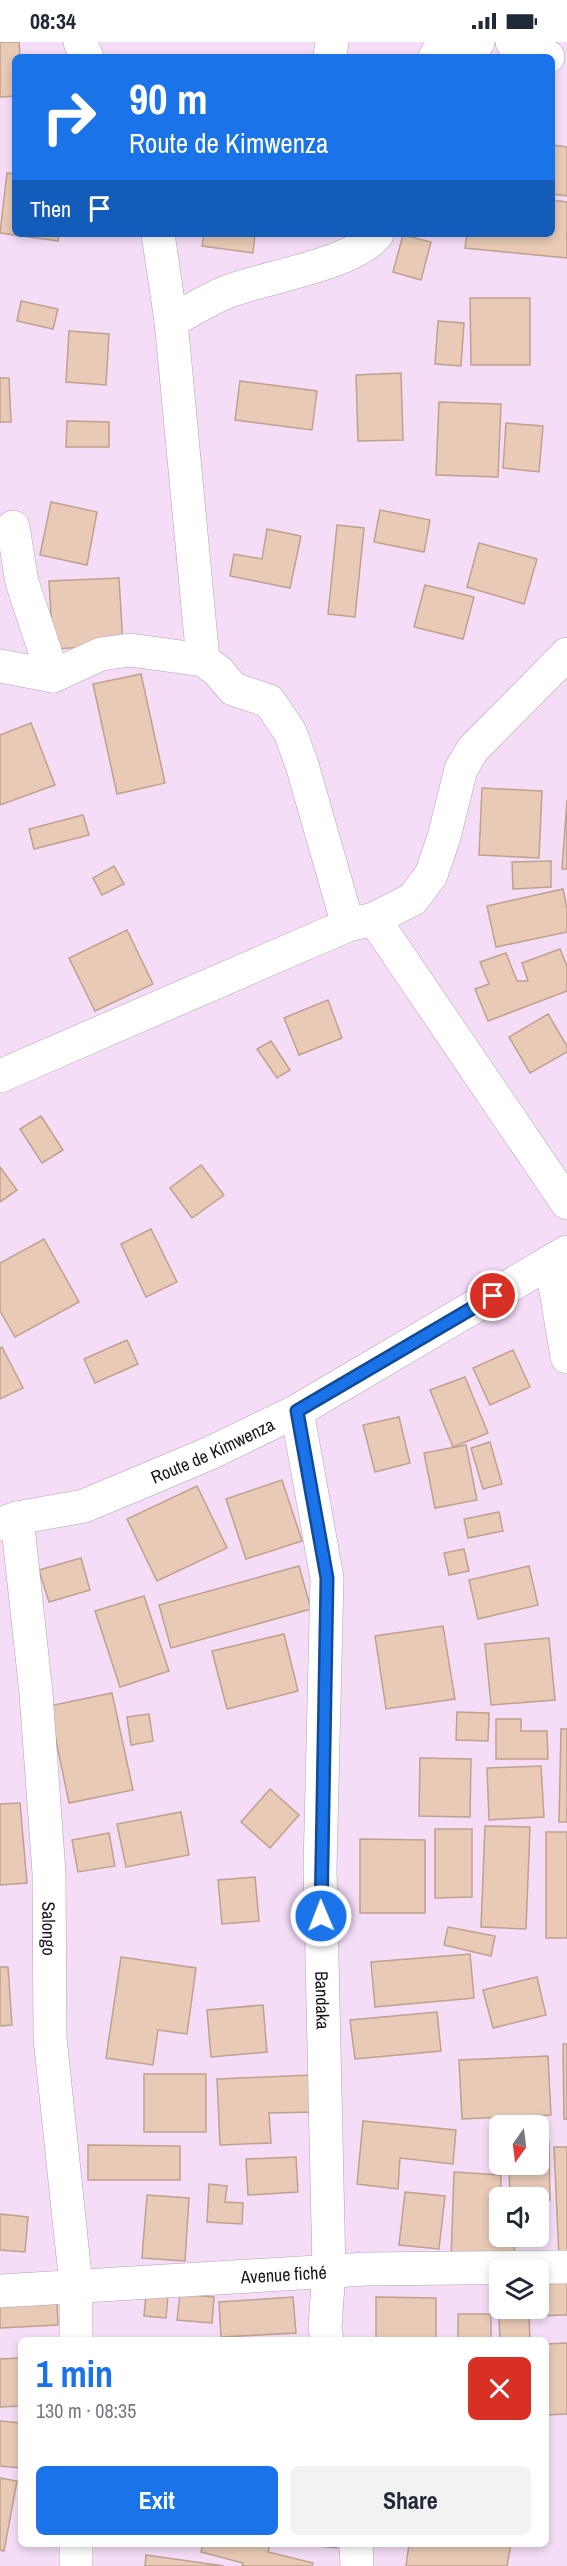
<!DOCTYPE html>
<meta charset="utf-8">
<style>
:root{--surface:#fff;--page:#f2f2f3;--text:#1f2937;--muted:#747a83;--accent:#1a73e8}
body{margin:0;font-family:"Archivo Narrow",sans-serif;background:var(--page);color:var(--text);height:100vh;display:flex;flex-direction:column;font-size:22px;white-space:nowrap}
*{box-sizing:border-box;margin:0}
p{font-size:20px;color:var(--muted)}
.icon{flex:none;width:33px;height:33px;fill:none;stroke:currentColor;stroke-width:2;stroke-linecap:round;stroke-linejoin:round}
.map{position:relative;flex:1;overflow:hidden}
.panel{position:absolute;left:18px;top:2295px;width:531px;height:210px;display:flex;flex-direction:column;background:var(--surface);border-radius:9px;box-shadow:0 3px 9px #0003}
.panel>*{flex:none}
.guide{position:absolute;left:12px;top:12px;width:543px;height:183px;border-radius:9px;box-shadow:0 3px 9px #0003;background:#1a73e8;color:#fff;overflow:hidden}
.needle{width:39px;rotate:194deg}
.fabs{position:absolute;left:489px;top:2073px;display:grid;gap:12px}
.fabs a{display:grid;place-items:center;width:60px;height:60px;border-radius:9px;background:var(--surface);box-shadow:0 3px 9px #0003;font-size:30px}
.pin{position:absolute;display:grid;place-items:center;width:51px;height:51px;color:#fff;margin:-26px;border:3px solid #fff;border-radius:50%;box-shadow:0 2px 6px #0007}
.me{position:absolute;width:66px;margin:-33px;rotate:359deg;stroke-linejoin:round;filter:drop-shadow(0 0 4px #0008)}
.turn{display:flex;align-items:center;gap:21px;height:126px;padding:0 18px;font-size:27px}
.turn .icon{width:78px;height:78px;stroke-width:2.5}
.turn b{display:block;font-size:42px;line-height:51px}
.then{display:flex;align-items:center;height:57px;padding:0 18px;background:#0003;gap:12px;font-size:22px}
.round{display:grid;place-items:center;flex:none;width:63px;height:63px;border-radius:9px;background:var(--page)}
.headline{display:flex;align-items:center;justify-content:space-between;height:102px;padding:0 18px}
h1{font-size:36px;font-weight:800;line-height:45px;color:var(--accent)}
.cta{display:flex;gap:12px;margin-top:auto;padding:12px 18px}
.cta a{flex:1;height:69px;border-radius:9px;background:var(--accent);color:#fff;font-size:24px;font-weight:800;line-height:69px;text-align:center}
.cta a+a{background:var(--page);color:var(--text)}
.status{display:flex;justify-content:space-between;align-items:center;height:42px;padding:0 30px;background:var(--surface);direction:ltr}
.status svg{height:16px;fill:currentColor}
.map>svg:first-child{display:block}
.building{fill:#e8cab6;stroke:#bea18e;stroke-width:1.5}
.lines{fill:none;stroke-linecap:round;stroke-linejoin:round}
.minor-casing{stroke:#b59eb7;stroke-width:34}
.tertiary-casing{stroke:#b59eb7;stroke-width:34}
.minor{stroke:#fff;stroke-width:33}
.tertiary{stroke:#fff;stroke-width:33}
.route-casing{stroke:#114b97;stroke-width:15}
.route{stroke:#1a73e8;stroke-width:10}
.labels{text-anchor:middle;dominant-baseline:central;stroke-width:4.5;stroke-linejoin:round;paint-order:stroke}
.street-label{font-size:18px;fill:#1c141d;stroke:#f5ddf7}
</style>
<div class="status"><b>08:34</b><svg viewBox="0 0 49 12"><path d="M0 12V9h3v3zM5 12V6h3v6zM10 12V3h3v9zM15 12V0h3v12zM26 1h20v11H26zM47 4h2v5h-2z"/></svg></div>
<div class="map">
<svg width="567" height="2524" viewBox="0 0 567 2524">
<rect width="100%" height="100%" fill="#f5ddf7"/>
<!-- building -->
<g class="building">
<polygon points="0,0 19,0 20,15 15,15 15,54 0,55"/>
<polygon points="553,103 567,105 567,154 552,152"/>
<polygon points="7,131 15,132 15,192 59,192 58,199 0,191"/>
<polygon points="552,158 567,160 567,216 465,206 467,192 552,192"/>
<polygon points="204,192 255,192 253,211 202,204"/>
<polygon points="403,193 431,200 421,238 393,230"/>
<polygon points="470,256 530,256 530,323 471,323"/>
<polygon points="21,259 58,267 53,287 17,279"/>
<polygon points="438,279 464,281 461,324 435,322"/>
<polygon points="69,289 109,292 106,343 66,340"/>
<polygon points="401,331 403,398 358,399 356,333"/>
<polygon points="0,336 9,336 11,380 0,380"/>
<polygon points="240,339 317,349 312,388 235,378"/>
<polygon points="439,360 501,362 498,435 436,433"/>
<polygon points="67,379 109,380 109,405 66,405"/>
<polygon points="506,381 543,384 539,430 503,426"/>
<polygon points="51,460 97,470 87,523 40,513"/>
<polygon points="380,468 430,478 424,510 374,500"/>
<polygon points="337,483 364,486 355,575 328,572"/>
<polygon points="267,487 301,494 290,546 230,534 234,512 262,517"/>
<polygon points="479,501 537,517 524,562 467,545"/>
<polygon points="119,536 123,603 53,607 49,539"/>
<polygon points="425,543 474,555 463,597 414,585"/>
<polygon points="141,632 165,741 117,752 93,642"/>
<polygon points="31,681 55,743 0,763 0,693"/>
<polygon points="482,746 542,749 539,816 479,813"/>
<polygon points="567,758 567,827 562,827"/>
<polygon points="83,773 89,793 34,807 29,787"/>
<polygon points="551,819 551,845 513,847 512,820"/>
<polygon points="114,824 124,842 102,853 93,836"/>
<polygon points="563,847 567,867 567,890 496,905 487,864"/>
<polygon points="127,888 153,942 95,969 69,916"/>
<polygon points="560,907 567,924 567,949 488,979 475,947 489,942 480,920 506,911 517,939 528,939 522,921"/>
<polygon points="328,958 342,996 299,1013 284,976"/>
<polygon points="548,972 567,1004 567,1010 530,1031 509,995"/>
<polygon points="271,999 290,1028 277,1036 257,1007"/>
<polygon points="41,1074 63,1108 42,1121 20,1087"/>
<polygon points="201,1123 224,1153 192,1176 170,1146"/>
<polygon points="0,1125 17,1148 0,1160"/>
<polygon points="151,1187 177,1240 146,1255 121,1202"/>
<polygon points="44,1197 79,1260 15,1295 0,1269 0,1221"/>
<polygon points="127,1298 138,1322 95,1341 84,1317"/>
<polygon points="2,1305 23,1346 0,1357 0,1306"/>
<polygon points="513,1308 530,1345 490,1363 473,1326"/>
<polygon points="465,1335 488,1391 453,1405 430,1348"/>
<polygon points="399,1375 410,1421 375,1430 363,1383"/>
<polygon points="490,1400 502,1442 483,1447 471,1406"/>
<polygon points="466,1403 477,1458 435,1466 424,1411"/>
<polygon points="282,1438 302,1499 246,1517 226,1457"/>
<polygon points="197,1444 227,1506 157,1539 127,1477"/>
<polygon points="499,1470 503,1489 468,1496 464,1477"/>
<polygon points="464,1507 469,1529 449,1533 444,1511"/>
<polygon points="81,1516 90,1548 49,1560 39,1528"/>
<polygon points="299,1524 311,1567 171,1606 159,1563"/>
<polygon points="529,1524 538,1563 478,1577 469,1538"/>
<polygon points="144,1554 169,1629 120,1645 95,1569"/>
<polygon points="443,1584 455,1657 386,1667 375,1594"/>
<polygon points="284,1592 298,1649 227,1667 212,1609"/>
<polygon points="549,1596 555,1658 491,1663 485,1602"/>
<polygon points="112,1651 133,1748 69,1761 49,1664"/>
<polygon points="457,1670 489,1671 488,1699 456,1698"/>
<polygon points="149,1672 153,1699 131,1703 127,1675"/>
<polygon points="496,1677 521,1677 521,1689 547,1689 548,1717 496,1717"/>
<polygon points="561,1687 567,1687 567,1780 559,1780"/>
<polygon points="420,1716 471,1717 470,1775 419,1774"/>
<polygon points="541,1724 544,1775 489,1778 487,1726"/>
<polygon points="270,1747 299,1773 270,1806 241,1780"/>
<polygon points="20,1761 27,1841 0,1843 0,1762"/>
<polygon points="181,1770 189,1813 126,1825 117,1782"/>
<polygon points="485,1784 530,1785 526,1887 481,1885"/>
<polygon points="435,1787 472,1787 472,1855 435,1856"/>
<rect x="546" y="1790" width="21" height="106"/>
<polygon points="109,1791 115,1824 78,1830 72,1798"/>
<polygon points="360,1797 425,1798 425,1871 360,1871"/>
<polygon points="255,1835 259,1879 222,1882 218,1838"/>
<polygon points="448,1885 495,1894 491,1914 444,1903"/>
<polygon points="470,1912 474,1956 375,1965 371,1920"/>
<polygon points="121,1915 196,1926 187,1992 158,1988 153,2023 106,2016"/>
<polygon points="0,1925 8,1925 12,1983 0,1984"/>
<polygon points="537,1935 546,1973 493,1986 483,1948"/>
<polygon points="263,1963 267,2010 211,2015 207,1968"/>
<polygon points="437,1970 441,2009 355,2017 350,1978"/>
<polygon points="563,2002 567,2002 567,2077 564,2077"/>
<polygon points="548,2014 551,2073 462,2077 459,2018"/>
<rect x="144" y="2032" width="62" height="58"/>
<polygon points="311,2033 313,2070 269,2071 271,2101 220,2103 217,2037"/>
<polygon points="363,2079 456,2088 453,2122 400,2116 398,2147 357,2142"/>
<polygon points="538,2100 549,2100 550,2158 510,2156 509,2122 538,2122"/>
<polygon points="88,2103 180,2104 180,2138 88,2138"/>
<polygon points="554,2105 567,2105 567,2217 559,2217"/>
<polygon points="296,2115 298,2150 248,2153 246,2117"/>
<polygon points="454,2130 501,2133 499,2198 515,2199 514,2220 451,2217"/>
<polygon points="209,2142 227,2144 225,2160 243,2161 242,2182 207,2180"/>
<polygon points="405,2150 445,2154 439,2207 399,2203"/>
<polygon points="147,2153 189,2156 185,2219 142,2216"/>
<polygon points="0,2172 28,2175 25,2210 0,2208"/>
<polygon points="567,2241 567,2273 533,2274 533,2266 538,2266 538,2242"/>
<polygon points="146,2252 168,2254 166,2276 144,2274"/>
<polygon points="180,2252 214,2255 212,2281 177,2278"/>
<polygon points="293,2255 296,2291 221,2295 219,2260"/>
<polygon points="376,2255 436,2256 436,2298 376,2298"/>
<polygon points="57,2259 58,2283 0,2286 0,2262"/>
<rect x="458" y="2272" width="33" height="26"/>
<polygon points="529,2273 530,2298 500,2298 499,2274"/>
<polygon points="567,2301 567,2372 546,2373 546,2302"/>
<polygon points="20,2316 21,2364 0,2365 0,2317"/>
<polygon points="0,2379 21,2381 21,2426 0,2424"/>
<polygon points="0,2436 17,2439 4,2509 0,2508"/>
<polygon points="203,2502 270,2502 268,2510 313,2521 312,2524 242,2524 243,2521 201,2510"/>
<polygon points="300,2502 338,2502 337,2506"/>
<polygon points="409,2502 511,2502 507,2524 406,2524"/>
<polygon points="146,2513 224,2524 145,2524"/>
</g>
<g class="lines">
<defs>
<g id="minor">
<polyline points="80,0 87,15"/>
<polyline points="512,0 548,15"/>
<polyline points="330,15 332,0"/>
<polyline points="435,15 438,10 478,0"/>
<polyline points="158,192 171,279 203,618"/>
<path d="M171,279C191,269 211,255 232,248C268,235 356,221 377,192"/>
<polyline points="13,485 22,540 53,634"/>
<polyline points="0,624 53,634 101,612 130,608 203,618 218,629 233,647 269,659 290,690 302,723 348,883"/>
<polyline points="374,877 567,1161"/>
<polyline points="0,1034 348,883 374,877 413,857 431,833 444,795 461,727 473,707 567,612"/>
<polyline points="551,1219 567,1315"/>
<path id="s1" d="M297,1369L327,1536L320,1827L329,2229L325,2285L327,2298"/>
<path id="s2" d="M17,1476L36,1651L49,1831L50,1996L76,2243V2298"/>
<path id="s3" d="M0,2249L367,2227L567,2225"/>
<polyline points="356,2502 357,2524"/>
<polyline points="76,2524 76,2502"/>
</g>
<g id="tertiary">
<path id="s4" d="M0,1482L17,1476L84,1464L208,1412L297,1369L567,1210"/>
</g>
</defs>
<!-- minor casing -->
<use href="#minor" class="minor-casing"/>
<!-- tertiary casing -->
<use href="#tertiary" class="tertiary-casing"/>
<!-- minor -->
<use href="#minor" class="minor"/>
<!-- tertiary -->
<use href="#tertiary" class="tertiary"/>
</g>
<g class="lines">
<defs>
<polyline id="route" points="321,1874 327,1536 297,1369 493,1254"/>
</defs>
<!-- route casing -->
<use href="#route" class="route-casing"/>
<!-- route -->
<use href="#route" class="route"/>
</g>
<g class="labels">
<!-- street labels -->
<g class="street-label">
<text stroke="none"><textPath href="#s4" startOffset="226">Route de Kimwenza</textPath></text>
<text stroke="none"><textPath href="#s2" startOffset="412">Salongo</textPath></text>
<text stroke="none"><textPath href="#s1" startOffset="592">Bandaka</textPath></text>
<text stroke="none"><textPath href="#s3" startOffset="284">Avenue fiché</textPath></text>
</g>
</g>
</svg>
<div class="fabs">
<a><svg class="needle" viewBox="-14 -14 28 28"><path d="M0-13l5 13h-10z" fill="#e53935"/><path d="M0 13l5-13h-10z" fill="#747a83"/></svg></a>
<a><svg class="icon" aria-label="sound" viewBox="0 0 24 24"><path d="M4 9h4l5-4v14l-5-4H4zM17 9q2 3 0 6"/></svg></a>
<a><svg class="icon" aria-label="layers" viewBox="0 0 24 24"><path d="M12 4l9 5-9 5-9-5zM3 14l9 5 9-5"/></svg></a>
</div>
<div class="pin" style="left:493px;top:1254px;background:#d93025"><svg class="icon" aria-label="arrive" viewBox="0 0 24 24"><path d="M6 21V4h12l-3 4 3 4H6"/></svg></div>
<svg class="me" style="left:321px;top:1874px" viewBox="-20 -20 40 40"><circle r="17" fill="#1a73e8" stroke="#fff" stroke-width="3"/><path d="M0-11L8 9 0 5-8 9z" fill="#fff"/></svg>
<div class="guide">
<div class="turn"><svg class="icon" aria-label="right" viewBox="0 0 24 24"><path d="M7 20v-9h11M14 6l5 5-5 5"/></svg><div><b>90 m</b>Route de Kimwenza</div></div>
<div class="then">Then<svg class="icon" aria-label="arrive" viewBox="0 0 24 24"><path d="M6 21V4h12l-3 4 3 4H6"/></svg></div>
</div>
<section class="panel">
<div class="headline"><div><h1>1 min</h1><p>130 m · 08:35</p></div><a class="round" style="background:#d93025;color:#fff"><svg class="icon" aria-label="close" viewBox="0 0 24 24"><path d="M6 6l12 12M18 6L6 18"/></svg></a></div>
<div class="cta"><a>Exit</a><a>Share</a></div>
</section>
</div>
